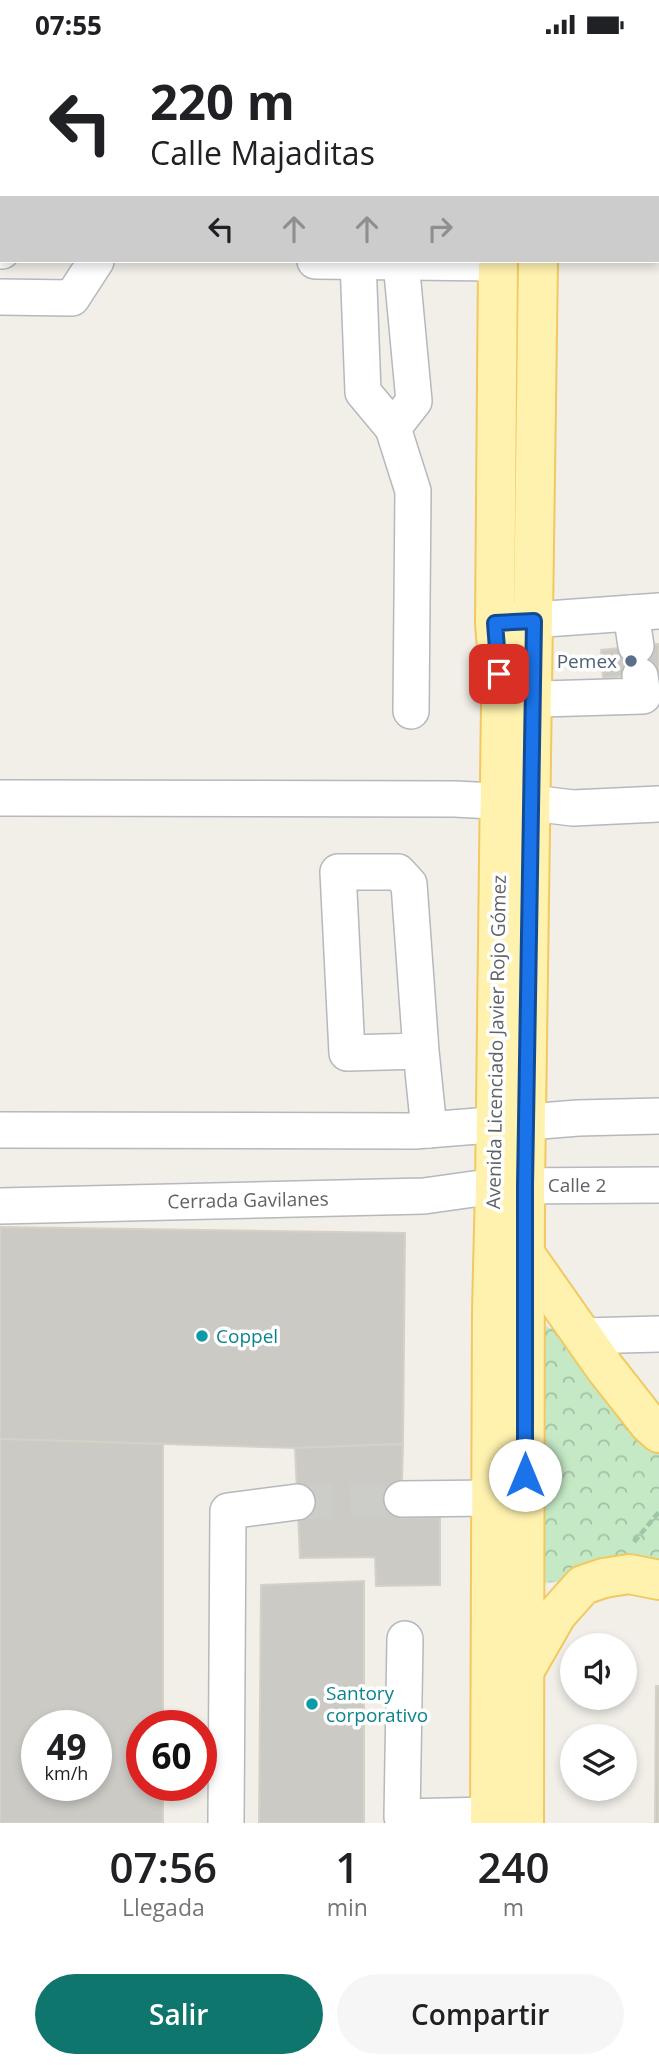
<!DOCTYPE html>
<html lang="es">
<meta charset="utf-8">
<style>
:root{--surface:#fff;--page:#f6f6f6;--text:#202124;--muted:#757577;--accent:#0f766e}
body{margin:0;font-family:"Open Sans",sans-serif;background:var(--page);color:var(--text);height:100vh;display:flex;flex-direction:column;font-size:26px;white-space:nowrap}
*{box-sizing:border-box;margin:0}
p{font-size:23px;color:var(--muted)}
.icon{flex:none;width:38px;height:38px;fill:none;stroke:currentColor;stroke-width:2;stroke-linecap:round;stroke-linejoin:round}
.map{position:relative;height:1774px;overflow:hidden}
.details{display:flex;flex-direction:column;background:var(--surface);flex:1}
.details>*{flex:none}
.banner{position:absolute;left:0px;top:0px;width:660px;height:214px;box-shadow:0 4px 10px #0003;background:#fff;color:var(--text);overflow:hidden}
.controls{position:absolute;left:560px;top:1584px;display:grid;gap:14px}
.controls a{display:grid;place-items:center;width:77px;height:77px;border-radius:50%;background:var(--surface);box-shadow:0 4px 10px #0003;font-size:35px}
.speed{position:absolute;left:21px;top:1661px;display:flex;gap:14px;font-size:35px;font-weight:700;text-align:center}
.speed>*{display:grid;place-content:center;width:91px;height:91px;border-radius:50%;background:var(--surface);box-shadow:0 4px 10px #0003;line-height:1}
.speed small{font-size:18px;font-weight:400}
.speed .limit{border:10px solid #d22;background:#fff;color:#111}
.pin{position:absolute;display:grid;place-items:center;width:60px;height:60px;color:#fff;margin:-30px;border-radius:14px;box-shadow:0 4px 10px #0006}
.me{position:absolute;width:77px;margin:-38px;rotate:0deg;stroke-linejoin:round;filter:drop-shadow(0 0 5px #0008)}
.turn{display:flex;align-items:center;gap:24px;height:147px;padding:0 35px;font-size:32px}
.turn .icon{width:91px;height:91px;stroke-width:2.5}
.turn b{display:block;font-size:49px;line-height:60px}
.lanes{display:flex;align-items:center;height:66px;padding:0 35px;background:#0003;justify-content:center;gap:35px;direction:ltr}
.lanes .off{opacity:.35}
.eta{display:flex;justify-content:space-evenly;align-items:center;height:119px;text-align:center}
.eta b{font-size:42px;font-weight:600;line-height:49px}
.button{display:flex;gap:14px;margin-top:auto;padding:14px 35px}
.button a{flex:1;height:80px;border-radius:42px;background:var(--accent);color:#fff;font-size:28px;font-weight:600;line-height:80px;text-align:center}
.button a+a{background:var(--page);color:var(--text)}
.status{display:flex;justify-content:space-between;align-items:center;height:49px;padding:0 35px;background:var(--surface);direction:ltr}
.status svg{height:19px;fill:currentColor}
.map>svg:first-child{display:block}
.forest{fill:url(#forest-crowns)}
.building{fill:#cccac5;stroke:#d6d1c6;stroke-width:2;fill-rule:evenodd}
.lines{fill:none;stroke-linecap:round;stroke-linejoin:round}
.minor-tunnel{stroke:#ccccc8;stroke-width:35;stroke-dasharray:35 18;stroke-linecap:butt}
.minor-casing{stroke:#b5b8bc;stroke-width:38}
.major-casing{stroke:#f2c960;stroke-width:42}
.path{stroke:#9cc7a9;stroke-width:4.5;stroke-dasharray:7 3.5;stroke-linecap:butt}
.minor{stroke:#fff;stroke-width:35}
.major{stroke:#fff2af;stroke-width:38}
.route-casing{stroke:#114b97;stroke-width:18}
.route{stroke:#1a73e8;stroke-width:12}
.service-dot{fill:#5c6f8a;stroke:#fff;stroke-width:2.5}
.culture-dot{fill:#0f9aa8;stroke:#fff;stroke-width:2.5}
.labels{text-anchor:middle;dominant-baseline:central;stroke-width:7;stroke-linejoin:round;paint-order:stroke}
.service-label{font-size:19px;fill:#4e5e75;stroke:#fff;text-anchor:end}
.street-label{font-size:19px;fill:#5f6368;stroke:#fff}
.culture-label{font-size:19px;fill:#0d838f;stroke:#fff;text-anchor:start}
</style>
<div class="status"><b>07:55</b><svg viewBox="0 0 49 12"><path d="M0 12V9h3v3zM5 12V6h3v6zM10 12V3h3v9zM15 12V0h3v12zM26 1h20v11H26zM47 4h2v5h-2z"/></svg></div>
<div class="map">
<svg width="659" height="1774" viewBox="0 0 659 1774">
<defs>
<pattern id="forest-crowns" width="20" height="18" patternUnits="userSpaceOnUse" patternTransform="scale(1.75)"><rect width="20" height="18" fill="#c5e8c5"/><path d="M2 6a3 3 0 1 1 6 0M12 15a3 3 0 1 1 6 0" fill="none" stroke="#a3c0a4"/></pattern>
</defs>
<rect width="100%" height="100%" fill="#f1efe8"/>
<!-- forest -->
<polygon class="forest" points="542,1275 576,1292 619,1354 659,1404 659,1527 539,1534"/>
<!-- building -->
<g class="building">
<polygon points="659,595 659,624 603,629 601,601"/>
<polygon points="0,1178 405,1184 403,1395 295,1399 0,1390"/>
<path d="M0,1390L163,1395V1676H142V1736H163V1774H0ZM37,1676H96V1736H37Z"/>
<polygon points="403,1395 401,1469 440,1468 440,1536 376,1537 375,1508 300,1509 295,1399"/>
<polygon points="364,1532 364,1774 259,1774 261,1536"/>
<polygon points="656,1637 659,1637 659,1774 655,1774"/>
</g>
<g class="lines">
<!-- minor-tunnel -->
<polyline class="minor-tunnel" points="297,1453 402,1450"/>
<defs>
<g id="minor">
<polyline points="337,2 337,0"/>
<polyline points="0,149 2,149"/>
<polyline points="658,163 659,163"/>
<polyline points="0,202 2,202"/>
<polyline points="315,212 498,214"/>
<polyline points="358,212 363,343 393,379 413,442 411,662"/>
<polyline points="0,248 72,249 96,212"/>
<polyline points="393,379 414,352 401,213"/>
<polyline points="631,564 636,597"/>
<polyline points="505,573 659,562"/>
<polyline points="504,651 643,647 640,627"/>
<polyline points="0,749 455,750 531,754 573,759 659,755"/>
<polyline points="421,1002 347,1004 338,823 398,823 409,835 421,1002 429,1081"/>
<polyline points="0,1081 415,1082 578,1069 659,1067"/>
<polyline points="0,1157 424,1147 495,1137 659,1136"/>
<polyline points="581,1287 659,1285"/>
<polyline points="402,1450 492,1449"/>
<polyline points="405,1590 402,1768 490,1766"/>
<polyline points="226,1774 228,1462 297,1453"/>
</g>
<g id="major">
<polyline points="500,2 500,0"/>
<polyline points="540,2 540,0"/>
<polyline points="525,1205 605,1319 649,1375 659,1384"/>
<polyline points="526,1619 557,1565 583,1536 604,1529 629,1525 659,1531"/>
<polyline points="490,1774 492,1262 495,1137 501,651 495,574 498,212"/>
<polyline points="524,1774 525,1137 538,212"/>
</g>
</defs>
<!-- minor casing -->
<use href="#minor" class="minor-casing"/>
<!-- major casing -->
<use href="#major" class="major-casing"/>
<!-- path -->
<polyline class="path" points="634,1493 659,1463"/>
<!-- minor -->
<use href="#minor" class="minor"/>
<!-- major -->
<use href="#major" class="major"/>
</g>
<g class="lines">
<defs>
<polyline id="route" points="499,625 495,574 534,572 525,1137 525,1426"/>
</defs>
<!-- route casing -->
<use href="#route" class="route-casing"/>
<!-- route -->
<use href="#route" class="route"/>
</g>
<!-- markers -->
<circle class="service-dot" cx="631" cy="612" r="7"/>
<g class="culture-dot">
<circle cx="202" cy="1287" r="7"/>
<circle cx="312" cy="1655" r="7"/>
</g>
<g class="labels">
<!-- service labels -->
<g class="service-label">
<text x="617" y="612">Pemex</text>
</g>
<!-- street labels -->
<g class="street-label">
<text transform="translate(496 993) rotate(-89)">Avenida Licenciado Javier Rojo Gómez</text>
<text x="577" y="1136">Calle 2</text>
<text transform="translate(248 1151) rotate(-1)">Cerrada Gavilanes</text>
</g>
<!-- culture labels -->
<g class="culture-label">
<text x="216" y="1287">Coppel</text>
<text x="326" y="1644">Santory<tspan x="326" dy="22">corporativo</tspan></text>
</g>
</g>
</svg>
<div class="controls">
<a><svg class="icon" aria-label="sound" viewBox="0 0 24 24"><path d="M4 9h4l5-4v14l-5-4H4zM17 9q2 3 0 6"/></svg></a>
<a><svg class="icon" aria-label="layers" viewBox="0 0 24 24"><path d="M12 4l9 5-9 5-9-5zM3 14l9 5 9-5"/></svg></a>
</div>
<div class="speed"><div>49<small>km/h</small></div><div class="limit">60</div></div>
<div class="pin" style="left:499px;top:625px;background:#d93025"><svg class="icon" aria-label="arrive" viewBox="0 0 24 24"><path d="M6 21V4h12l-3 4 3 4H6"/></svg></div>
<svg class="me" style="left:525px;top:1426px" viewBox="-20 -20 40 40"><circle r="19" fill="#fff"/><path d="M0-13L10 11 0 6-10 11z" fill="#1a73e8"/></svg>
<div class="banner">
<div class="turn"><svg class="icon" aria-label="left" viewBox="0 0 24 24"><path d="M17 20v-9H6M10 6l-5 5 5 5"/></svg><div><b>220 m</b>Calle Majaditas</div></div>
<div class="lanes"><svg class="icon" aria-label="left" viewBox="0 0 24 24"><path d="M17 20v-9H6M10 6l-5 5 5 5"/></svg><svg class="icon off" aria-label="ahead" viewBox="0 0 24 24"><path d="M12 20V5M6 11l6-6 6 6"/></svg><svg class="icon off" aria-label="ahead" viewBox="0 0 24 24"><path d="M12 20V5M6 11l6-6 6 6"/></svg><svg class="icon off" aria-label="right" viewBox="0 0 24 24"><path d="M7 20v-9h11M14 6l5 5-5 5"/></svg></div>
</div>
</div>
<section class="details">
<div class="eta">
<div><b>07:56</b><p>Llegada</p></div>
<div><b>1</b><p>min</p></div>
<div><b>240</b><p>m</p></div>
</div>
<div class="button"><a>Salir</a><a>Compartir</a></div>
</section>
